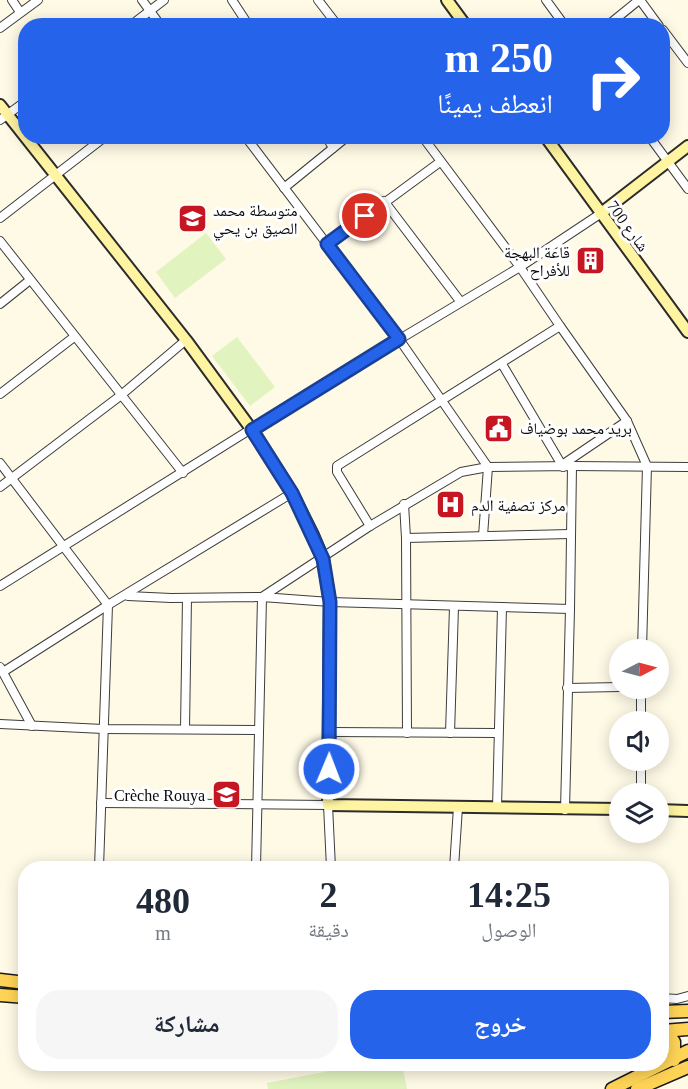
<!DOCTYPE html>
<html lang="ar">
<meta charset="utf-8">
<style>
:root{--surface:#fff;--page:#f6f6f7;--text:#1f2937;--muted:#747a83;--accent:#2563eb}
body{margin:0;font-family:"Times New Roman","Noto Naskh Arabic",serif;background:var(--page);color:var(--text);direction:rtl;height:100vh;display:flex;flex-direction:column;font-size:22px;white-space:nowrap}
*{box-sizing:border-box;margin:0}
p{font-size:20px;color:var(--muted)}
.icon{flex:none;width:33px;height:33px;fill:none;stroke:currentColor;stroke-width:2;stroke-linecap:round;stroke-linejoin:round}
.map{position:relative;flex:1;overflow:hidden;direction:ltr}
.drawer{position:absolute;left:18px;top:861px;width:651px;height:210px;display:flex;flex-direction:column;background:var(--surface);border-radius:24px;box-shadow:0 3px 15px #0003;direction:rtl}
.drawer>*{flex:none}
.guide{position:absolute;left:18px;top:18px;width:652px;height:126px;border-radius:24px;box-shadow:0 3px 15px #0003;direction:rtl;background:#2563eb;color:#fff;overflow:hidden}
.needle{width:39px;rotate:84deg}
.controls{position:absolute;left:609px;top:639px;display:grid;gap:12px}
.controls a{display:grid;place-items:center;width:60px;height:60px;border-radius:50%;background:var(--surface);box-shadow:0 3px 15px #0003;font-size:30px}
.pin{position:absolute;display:grid;place-items:center;width:51px;height:51px;color:#fff;margin:-26px;border:3px solid #fff;border-radius:50%;box-shadow:0 2px 6px #0007}
.me{position:absolute;width:66px;margin:-33px;rotate:1deg;stroke-linejoin:round;filter:drop-shadow(0 0 4px #0008)}
.turn{display:flex;align-items:center;gap:21px;height:126px;padding:0 18px;font-size:27px}
.turn .icon{width:78px;height:78px;stroke-width:2.5}
.turn b{display:block;font-size:42px;line-height:51px}
.eta{display:flex;justify-content:space-evenly;align-items:center;height:102px;text-align:center}
.eta b{font-size:36px;font-weight:700;line-height:42px}
.action{display:flex;gap:12px;margin-top:auto;padding:12px 18px}
.action a{flex:1;height:69px;border-radius:24px;background:var(--accent);color:#fff;font-size:24px;font-weight:700;line-height:69px;text-align:center}
.action a+a{background:var(--page);color:var(--text)}
.map>svg:first-child{display:block}
.pitch{fill:#e1f3bf}
.lines{fill:none;stroke-linecap:round;stroke-linejoin:round}
.street-casing{stroke:#3d3d3d;stroke-width:10}
.secondary-casing{stroke:#2c2c2c;stroke-width:14}
.primary-casing{stroke:#1b1b1b;stroke-width:15}
.street{stroke:#fff;stroke-width:8}
.secondary{stroke:#fff4a1;stroke-width:10}
.primary{stroke:#ffd456;stroke-width:12}
.route-casing{stroke:#184099;stroke-width:15}
.route{stroke:#2563eb;stroke-width:10}
.labels{text-anchor:middle;dominant-baseline:central;stroke-width:6;stroke-linejoin:round;paint-order:stroke}
.poi-label{font-size:16px;fill:#0a0a0a;stroke:#fff;text-anchor:start}
.street-label{font-size:16px;fill:#0a0a0a;stroke:#fff}
</style>
<div class="map">
<svg width="688" height="1089" viewBox="0 0 688 1089">
<rect width="100%" height="100%" fill="#fffae6"/>
<!-- pitch -->
<g class="pitch">
<polygon points="206,233 226,259 175,298 156,272"/>
<polygon points="237,337 275,387 250,406 212,356"/>
<polygon points="366,1064 402,1064 407,1089 268,1089 267,1083"/>
</g>
<g class="lines">
<defs>
<g id="street">
<polyline points="12,0 20,12"/>
<polyline points="142,0 161,26"/>
<polyline points="232,0 249,26"/>
<polyline points="318,0 338,26"/>
<polyline points="546,0 565,26"/>
<polyline points="640,0 659,26"/>
<polyline points="130,26 164,0"/>
<polyline points="607,26 639,0"/>
<polyline points="0,28 38,0"/>
<polyline points="663,30 688,63"/>
<polyline points="0,120 26,101"/>
<polyline points="245,136 399,339 488,467 483,536"/>
<polyline points="326,136 333,148"/>
<polyline points="649,136 688,189"/>
<polyline points="284,188 348,136"/>
<polyline points="384,201 460,301"/>
<polyline points="0,218 106,136"/>
<polyline points="0,241 183,473"/>
<polyline points="327,245 440,162"/>
<polyline points="0,304 30,280"/>
<polyline points="560,326 627,421 647,466 642,650"/>
<polyline points="502,364 563,467"/>
<polyline points="0,394 74,337"/>
<polyline points="0,463 108,605 292,493"/>
<polyline points="562,465 627,421"/>
<polyline points="572,466 688,467"/>
<polyline points="0,487 120,396 186,340"/>
<polyline points="404,504 406,538 570,534"/>
<polyline points="370,526 337,472 337,466 560,326 520,267 600,214"/>
<polyline points="406,538 407,733"/>
<polyline points="0,586 283,409 520,267 422,136"/>
<polyline points="128,596 171,598 262,597 330,602 570,609 572,466 488,467 461,472 370,526 262,597 256,868"/>
<polyline points="0,667 32,726"/>
<polyline points="3,672 108,605"/>
<polyline points="567,688 620,687"/>
<polyline points="641,688 641,722"/>
<polyline points="0,724 103,729 259,730"/>
<polyline points="185,729 187,598"/>
<polyline points="330,732 497,733"/>
<polyline points="450,733 454,607"/>
<polyline points="641,760 641,794"/>
<polyline points="101,803 328,805 331,868"/>
<polyline points="497,808 502,607"/>
<polyline points="565,810 570,609"/>
<polyline points="99,868 108,605"/>
<polyline points="454,868 458,807"/>
<polyline points="662,998 677,999 688,996"/>
</g>
<g id="secondary">
<polyline points="447,0 466,26"/>
<polyline points="0,105 186,340 252,430 292,493 313,535 323,559 330,602 328,805 620,809"/>
<polyline points="545,136 688,332"/>
<polyline points="600,214 688,146"/>
<polyline points="658,810 688,811"/>
</g>
<g id="primary">
<polyline points="0,980 26,983"/>
<polyline points="0,995 26,997"/>
<polyline points="662,1012 688,1011"/>
<polyline points="663,1031 688,1029"/>
<polyline points="666,1031 674,1042 674,1060"/>
<polyline points="612,1089 688,1051"/>
<polyline points="637,1089 688,1067"/>
</g>
</defs>
<!-- street casing -->
<use href="#street" class="street-casing"/>
<!-- secondary casing -->
<use href="#secondary" class="secondary-casing"/>
<!-- primary casing -->
<use href="#primary" class="primary-casing"/>
<!-- street -->
<use href="#street" class="street"/>
<!-- secondary -->
<use href="#secondary" class="secondary"/>
<!-- primary -->
<use href="#primary" class="primary"/>
</g>
<g class="lines">
<defs>
<polyline id="route" points="329,769 330,602 323,559 292,493 252,430 399,339 327,244 365,216"/>
</defs>
<!-- route casing -->
<use href="#route" class="route-casing"/>
<!-- route -->
<use href="#route" class="route"/>
</g>
<!-- icons -->
<defs>
<symbol id="school-square" viewBox="-11 -11 22 22"><rect x="-9" y="-9" width="18" height="18" rx="4" fill="#c51621" stroke="#fff"/><path d="M0-5L7-2L0 1L-7-2ZM-4 1L0 2.5L4 1V4Q0 6-4 4Z" fill="#fff"/></symbol>
<symbol id="building-square" viewBox="-11 -11 22 22"><rect x="-9" y="-9" width="18" height="18" rx="4" fill="#c51621" stroke="#fff"/><path d="M-4-6H4V6H1V3H-1V6H-4ZM-2.5-4.3h1.7v1.8h-1.7ZM.8-4.3h1.7v1.8H.8ZM-2.5-1h1.7V.8h-1.7ZM.8-1h1.7V.8H.8Z" fill="#fff"/></symbol>
<symbol id="civic-square" viewBox="-11 -11 22 22"><rect x="-9" y="-9" width="18" height="18" rx="4" fill="#c51621" stroke="#fff"/><path d="M-.6-6.5H3V-4.5H.6V-3L4-1V1h2V6H-6V1h2V-1L-.6-3ZM-1.2 2.5V6h2.4V2.5Z" fill="#fff"/></symbol>
<symbol id="hospital-square" viewBox="-11 -11 22 22"><rect x="-9" y="-9" width="18" height="18" rx="4" fill="#c51621" stroke="#fff"/><path d="M-5-5h3v3.5h4V-5h3V5h-3V1.5h-4V5h-3Z" fill="#fff"/></symbol>
</defs>
<g fill-rule="evenodd">
<use href="#school-square" x="176" y="202" width="33" height="33"/>
<use href="#building-square" x="574" y="244" width="33" height="33"/>
<use href="#civic-square" x="482" y="412" width="33" height="33"/>
<use href="#hospital-square" x="434" y="488" width="33" height="33"/>
<use href="#school-square" x="210" y="778" width="33" height="33"/>
</g>
<g class="labels">
<!-- poi labels -->
<g class="poi-label">
<text x="213" y="210">متوسطة محمد<tspan x="213" dy="18">الصيق بن يحي</tspan></text>
<text x="570" y="252" text-anchor="end">قاعة البهجة<tspan x="570" dy="18">للأفراح</tspan></text>
<text x="520" y="428">بريد محمد بوضياف</text>
<text x="471" y="505">مركز تصفية الدم</text>
<text x="205" y="795" text-anchor="end">Crèche Rouya</text>
</g>
<!-- street labels -->
<g class="street-label">
<text transform="translate(628 226) rotate(54)">شارع 700</text>
</g>
</g>
</svg>
<div class="controls">
<a><svg class="needle" viewBox="-14 -14 28 28"><path d="M0-13l5 13h-10z" fill="#e53935"/><path d="M0 13l5-13h-10z" fill="#747a83"/></svg></a>
<a><svg class="icon" aria-label="sound" viewBox="0 0 24 24"><path d="M4 9h4l5-4v14l-5-4H4zM17 9q2 3 0 6"/></svg></a>
<a><svg class="icon" aria-label="layers" viewBox="0 0 24 24"><path d="M12 4l9 5-9 5-9-5zM3 14l9 5 9-5"/></svg></a>
</div>
<div class="pin" style="left:365px;top:216px;background:#d93025"><svg class="icon" aria-label="arrive" viewBox="0 0 24 24"><path d="M6 21V4h12l-3 4 3 4H6"/></svg></div>
<svg class="me" style="left:329px;top:769px" viewBox="-20 -20 40 40"><circle r="17" fill="#2563eb" stroke="#fff" stroke-width="3"/><path d="M0-11L8 9 0 5-8 9z" fill="#fff"/></svg>
<div class="guide">
<div class="turn"><svg class="icon" aria-label="right" viewBox="0 0 24 24"><path d="M7 20v-9h11M14 6l5 5-5 5"/></svg><div><b>250 m</b>انعطف يمينًا</div></div>
</div>
<section class="drawer">
<div class="eta">
<div><b>14:25</b><p>الوصول</p></div>
<div><b>2</b><p>دقيقة</p></div>
<div><b>480</b><p>m</p></div>
</div>
<div class="action"><a>خروج</a><a>مشاركة</a></div>
</section>
</div>
